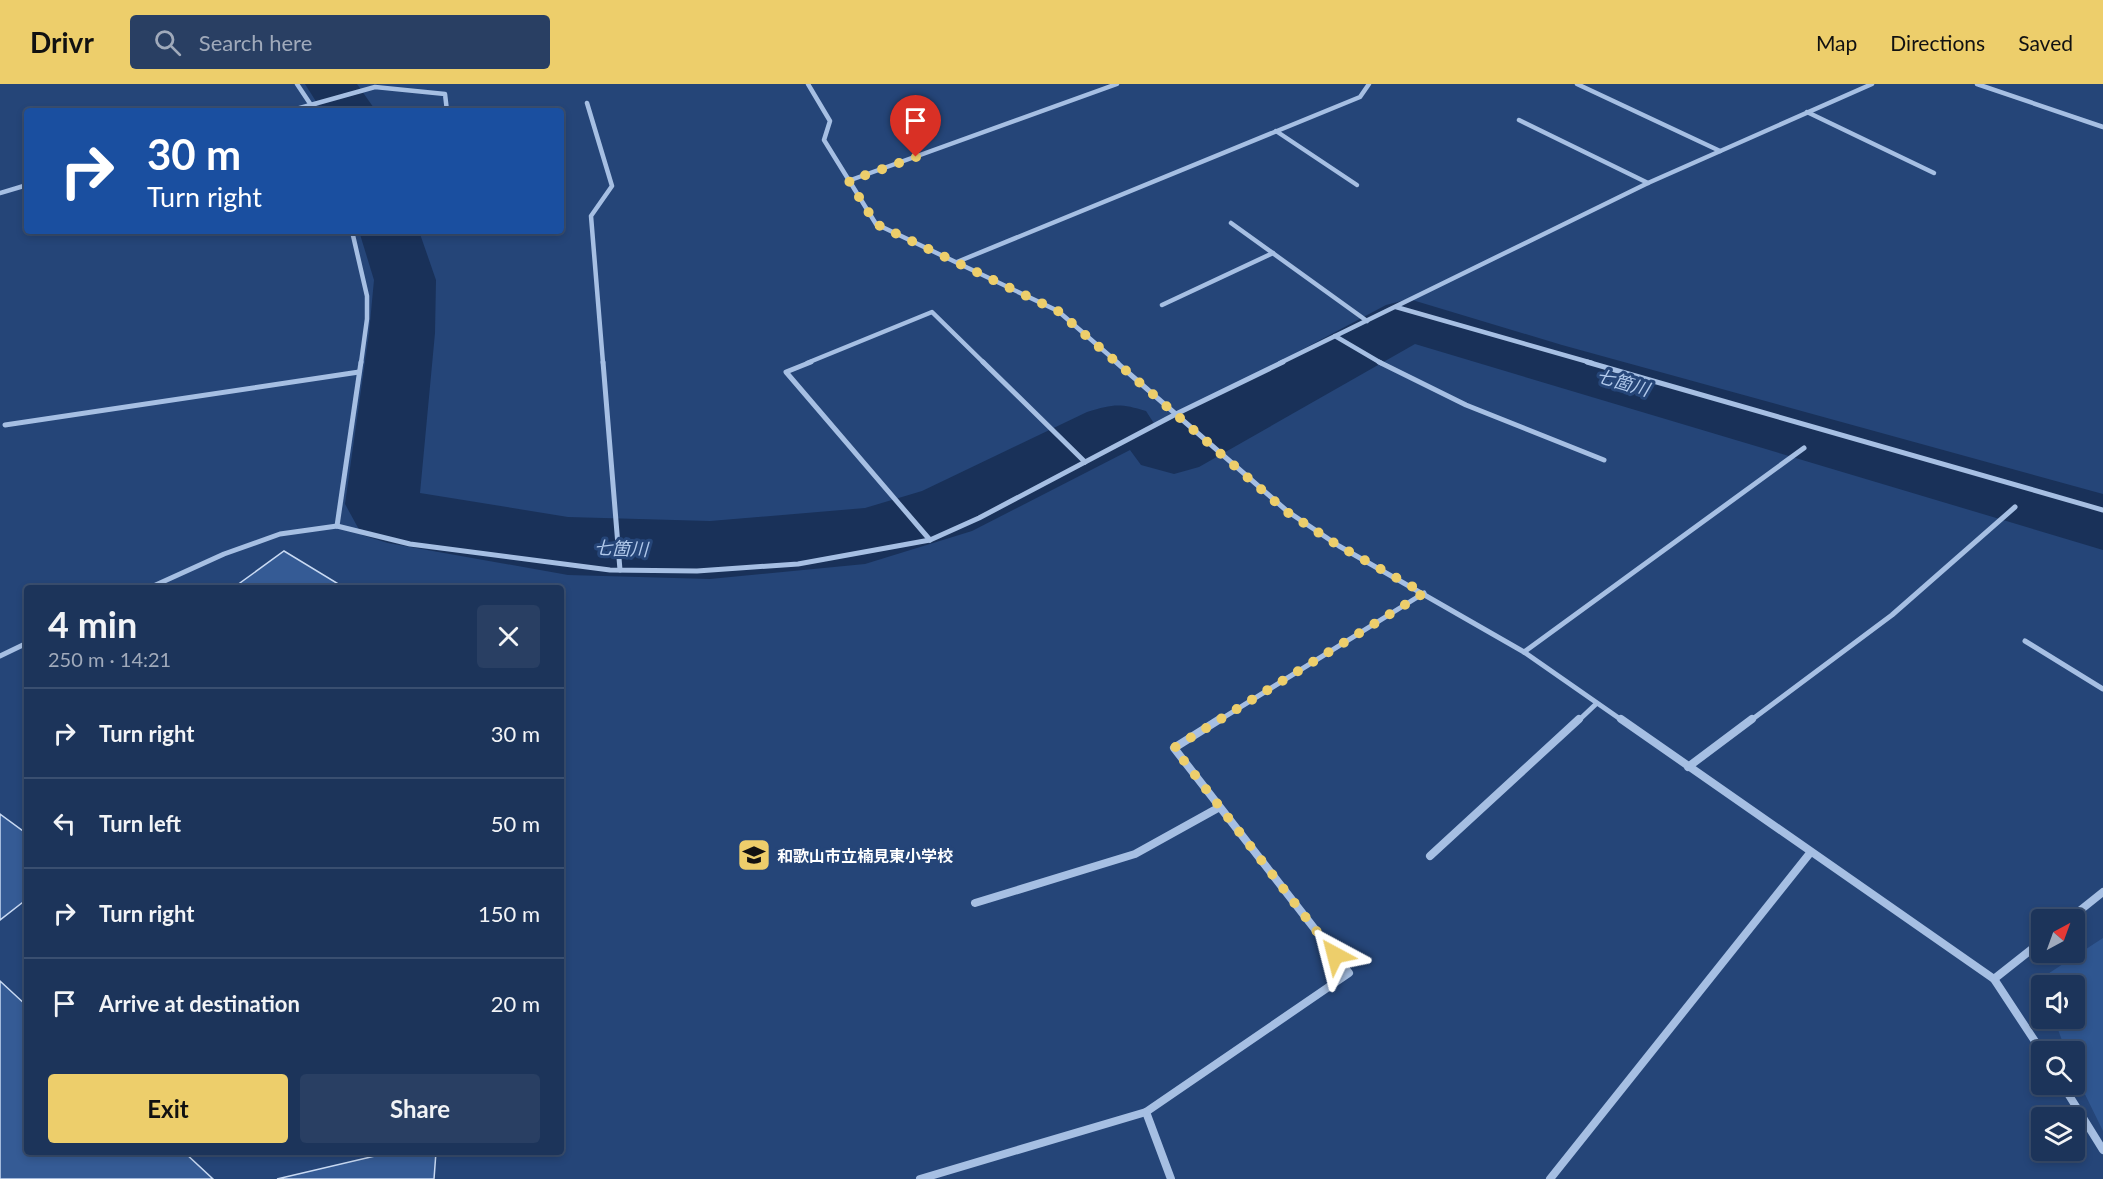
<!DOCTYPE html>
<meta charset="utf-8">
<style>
:root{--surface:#1c345a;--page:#293f63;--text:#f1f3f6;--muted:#a0aabb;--line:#3a4f70;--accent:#edce6b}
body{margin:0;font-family:Lato,"Noto Sans JP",sans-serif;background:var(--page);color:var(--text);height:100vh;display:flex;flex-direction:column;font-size:22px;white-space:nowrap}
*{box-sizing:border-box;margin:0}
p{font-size:20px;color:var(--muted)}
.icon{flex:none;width:33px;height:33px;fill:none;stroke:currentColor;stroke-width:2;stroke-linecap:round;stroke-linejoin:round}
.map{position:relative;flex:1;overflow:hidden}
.panel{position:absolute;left:24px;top:501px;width:540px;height:570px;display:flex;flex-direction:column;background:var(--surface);border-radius:6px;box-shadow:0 3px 9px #0003,0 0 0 2px var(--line)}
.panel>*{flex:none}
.top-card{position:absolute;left:24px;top:24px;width:540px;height:126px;border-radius:6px;box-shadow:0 3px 9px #0003,0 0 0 2px var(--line);background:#1a4fa0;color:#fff;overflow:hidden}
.needle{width:39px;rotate:41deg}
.fabs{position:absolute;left:2031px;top:825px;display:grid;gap:12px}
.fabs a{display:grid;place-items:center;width:54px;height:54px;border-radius:6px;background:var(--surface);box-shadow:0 3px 9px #0003,0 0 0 2px var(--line);font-size:30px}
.pin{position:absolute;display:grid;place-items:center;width:51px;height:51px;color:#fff;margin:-62px -26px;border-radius:50% 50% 50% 0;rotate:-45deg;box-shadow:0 0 6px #0007}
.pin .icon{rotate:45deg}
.me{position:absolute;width:66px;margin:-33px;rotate:322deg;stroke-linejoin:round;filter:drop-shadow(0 0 4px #0008)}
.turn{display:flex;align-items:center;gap:21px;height:126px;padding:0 24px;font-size:27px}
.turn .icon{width:78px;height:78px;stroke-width:2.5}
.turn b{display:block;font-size:42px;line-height:51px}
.round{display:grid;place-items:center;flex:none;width:63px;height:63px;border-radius:6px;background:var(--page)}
.overview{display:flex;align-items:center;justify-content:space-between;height:102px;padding:0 24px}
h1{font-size:36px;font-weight:700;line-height:45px}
.button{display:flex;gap:12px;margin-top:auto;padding:12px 24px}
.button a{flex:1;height:69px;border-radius:6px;background:var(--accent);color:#111;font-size:24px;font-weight:700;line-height:69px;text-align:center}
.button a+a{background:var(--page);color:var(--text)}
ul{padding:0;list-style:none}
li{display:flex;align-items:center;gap:18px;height:90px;padding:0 24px;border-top:2px solid var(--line)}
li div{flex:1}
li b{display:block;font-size:22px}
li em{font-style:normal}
header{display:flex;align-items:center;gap:36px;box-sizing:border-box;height:84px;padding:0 30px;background:var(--accent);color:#111}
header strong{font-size:28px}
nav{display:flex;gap:33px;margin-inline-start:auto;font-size:21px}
.search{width:420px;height:54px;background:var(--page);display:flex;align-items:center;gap:15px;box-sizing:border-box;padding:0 21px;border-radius:6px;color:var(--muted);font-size:22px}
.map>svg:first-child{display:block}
.green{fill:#2f5690}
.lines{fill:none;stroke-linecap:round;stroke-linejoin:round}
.river{fill:#193159;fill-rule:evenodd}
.building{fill:#355b95;stroke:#c9daf3;stroke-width:1.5}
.street-far2{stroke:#a6bfe3;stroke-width:4.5}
.street-far1{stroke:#a6bfe3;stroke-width:5}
.street{stroke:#a6bfe3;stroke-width:8}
.route{stroke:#edce6b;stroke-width:10;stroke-dasharray:0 18}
.labels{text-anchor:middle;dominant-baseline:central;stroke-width:6;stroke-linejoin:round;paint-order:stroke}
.poi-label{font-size:16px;font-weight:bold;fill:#fff;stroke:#254578;text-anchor:start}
.water-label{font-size:18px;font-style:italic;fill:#b1c9eb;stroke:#254578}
</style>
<header>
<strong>Drivr</strong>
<div class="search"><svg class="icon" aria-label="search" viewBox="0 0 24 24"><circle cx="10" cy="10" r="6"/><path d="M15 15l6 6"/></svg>Search here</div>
<nav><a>Map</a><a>Directions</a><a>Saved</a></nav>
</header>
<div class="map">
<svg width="2103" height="1095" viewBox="0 0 2103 1095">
<rect width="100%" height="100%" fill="#254578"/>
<!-- green -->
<polygon class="green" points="2103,854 2103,1047 2075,990 2074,968 2066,967 2054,935 2074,934 2074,902 2042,901 2040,895"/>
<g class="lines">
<!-- river -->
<g class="river">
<polygon points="305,0 357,0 376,27 322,27"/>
<path d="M359,147H419L436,196L435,249L420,409L568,433L710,437L865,424L922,407L1087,328C1113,320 1120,319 1146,327L1155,341L1166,338L1386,221L1409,215L1562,261L2103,410V466L1415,260L1199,383L1174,390L1141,381L1130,366L972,447L865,480L710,495L568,491L388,459L362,451L345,420L369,249L374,196Z"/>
</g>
</g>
<!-- building -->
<g class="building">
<polygon points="284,467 345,504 233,504"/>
<polygon points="0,730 27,750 27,815 0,836"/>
<polygon points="0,897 27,922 27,1068 184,1068 213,1095 0,1095"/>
<polygon points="392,1068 436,1068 434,1095 277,1095"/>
</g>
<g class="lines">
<!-- street-far2 -->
<g class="street-far2">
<polyline points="297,0 311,21 321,27"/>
<polyline points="808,0 830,37 824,56 876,140 1058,227 1118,279"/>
<polyline points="1577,0 1720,67"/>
<polyline points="1977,0 2103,43"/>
<polyline points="587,19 612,102 591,132 603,279"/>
<polyline points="289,27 375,3 445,10 447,27"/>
<polyline points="1807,28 1934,89"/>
<polyline points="1519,36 1648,99"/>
<polyline points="1276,47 1357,101"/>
<polyline points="848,97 1117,0"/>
<polyline points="0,109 27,101"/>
<polyline points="1231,139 1367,237"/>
<polyline points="352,147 367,212 367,235 361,279"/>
<polyline points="957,178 1360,13 1369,0"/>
<polyline points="1162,221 1273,169"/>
<polyline points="1396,223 1592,279"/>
<polyline points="1335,252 1381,279"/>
<polyline points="807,279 932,228 984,279"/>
<polyline points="1280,279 1648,99 1872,0"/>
</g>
<!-- street-far1 -->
<g class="street-far1">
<polyline points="603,278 620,486"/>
<polyline points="811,278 786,288 930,456"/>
<polyline points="983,278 1085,378"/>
<polyline points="1116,278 1287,427 1339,462 1524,568 1623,637"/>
<polyline points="1379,278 1466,321 1604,376"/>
<polyline points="1587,278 2103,426"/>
<polyline points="5,341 359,288"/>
<polyline points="337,442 361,278"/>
<polyline points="149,504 224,470 280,450 337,442 410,460 610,486 697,487 798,480 930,456 979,434 1176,330 1283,278"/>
<polyline points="2025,557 2103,605"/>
<polyline points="1524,568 1804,364"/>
<polyline points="0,572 27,559"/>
<polyline points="1218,637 1424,509"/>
<polyline points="1578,637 1596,620"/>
<polyline points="1750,637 1892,531 2015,423"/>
</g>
<!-- street -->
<g class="street">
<polyline points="1621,635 1994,895 2042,968"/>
<polyline points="1688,683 1752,635"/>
<polyline points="1430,772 1579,635"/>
<polyline points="975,819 1135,770 1218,724"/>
<polyline points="2068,836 2103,808"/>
<polyline points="1994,895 2042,857"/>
<polyline points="2062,1000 2103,1066"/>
<polyline points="1146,1028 1171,1095"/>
<polyline points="920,1095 1146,1028 1349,889 1174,664 1220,635"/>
<polyline points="1550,1095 1810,769"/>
</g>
</g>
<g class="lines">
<!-- route -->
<polyline class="route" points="916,73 849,97 876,140 1058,227 1287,428 1339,462 1424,509 1174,664 1335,871"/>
</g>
<!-- icons -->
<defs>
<symbol id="school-square" viewBox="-11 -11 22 22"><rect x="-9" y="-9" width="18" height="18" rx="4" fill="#edce6b" stroke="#254578"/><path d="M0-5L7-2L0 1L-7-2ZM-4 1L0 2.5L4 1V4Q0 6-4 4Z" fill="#111"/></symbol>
</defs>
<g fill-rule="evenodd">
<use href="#school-square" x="735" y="752" width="38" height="38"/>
</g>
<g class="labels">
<!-- poi labels -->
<g class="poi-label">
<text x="777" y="771">和歌山市立楠見東小学校</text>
</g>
<!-- water labels -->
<g class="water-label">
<text transform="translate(1623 298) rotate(16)">七箇川</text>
<text transform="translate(621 464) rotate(2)">七箇川</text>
</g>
</g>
</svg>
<div class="fabs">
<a><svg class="needle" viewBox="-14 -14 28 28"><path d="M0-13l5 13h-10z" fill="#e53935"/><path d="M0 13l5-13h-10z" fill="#a0aabb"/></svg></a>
<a><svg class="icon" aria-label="sound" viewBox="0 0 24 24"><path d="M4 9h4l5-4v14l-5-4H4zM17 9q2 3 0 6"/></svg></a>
<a><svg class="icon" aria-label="search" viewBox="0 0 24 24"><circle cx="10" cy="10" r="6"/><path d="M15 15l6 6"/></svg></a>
<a><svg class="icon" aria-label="layers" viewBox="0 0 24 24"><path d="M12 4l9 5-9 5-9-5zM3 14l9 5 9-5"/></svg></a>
</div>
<div class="pin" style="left:916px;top:73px;background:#d93025"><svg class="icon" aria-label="arrive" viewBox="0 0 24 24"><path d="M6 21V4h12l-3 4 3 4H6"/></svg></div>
<svg class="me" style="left:1335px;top:871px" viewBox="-20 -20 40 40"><path d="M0-17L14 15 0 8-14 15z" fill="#edce6b" stroke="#fff" stroke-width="4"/></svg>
<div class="top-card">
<div class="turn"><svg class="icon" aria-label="right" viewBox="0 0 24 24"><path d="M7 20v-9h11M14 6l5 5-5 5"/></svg><div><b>30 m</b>Turn right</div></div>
</div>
<section class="panel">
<div class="overview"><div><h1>4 min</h1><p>250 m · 14:21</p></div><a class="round"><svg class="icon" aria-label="close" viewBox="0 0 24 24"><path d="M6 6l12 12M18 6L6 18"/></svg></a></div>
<ul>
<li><svg class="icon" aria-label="right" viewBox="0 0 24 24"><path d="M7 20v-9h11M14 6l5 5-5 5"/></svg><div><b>Turn right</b></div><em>30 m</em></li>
<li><svg class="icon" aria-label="left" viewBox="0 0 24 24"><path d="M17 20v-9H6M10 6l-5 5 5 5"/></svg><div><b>Turn left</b></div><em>50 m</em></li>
<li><svg class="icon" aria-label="right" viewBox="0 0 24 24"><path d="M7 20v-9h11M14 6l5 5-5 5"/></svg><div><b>Turn right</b></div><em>150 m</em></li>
<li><svg class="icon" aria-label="arrive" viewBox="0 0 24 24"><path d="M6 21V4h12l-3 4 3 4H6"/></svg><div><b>Arrive at destination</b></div><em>20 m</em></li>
</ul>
<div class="button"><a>Exit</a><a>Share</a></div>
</section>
</div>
